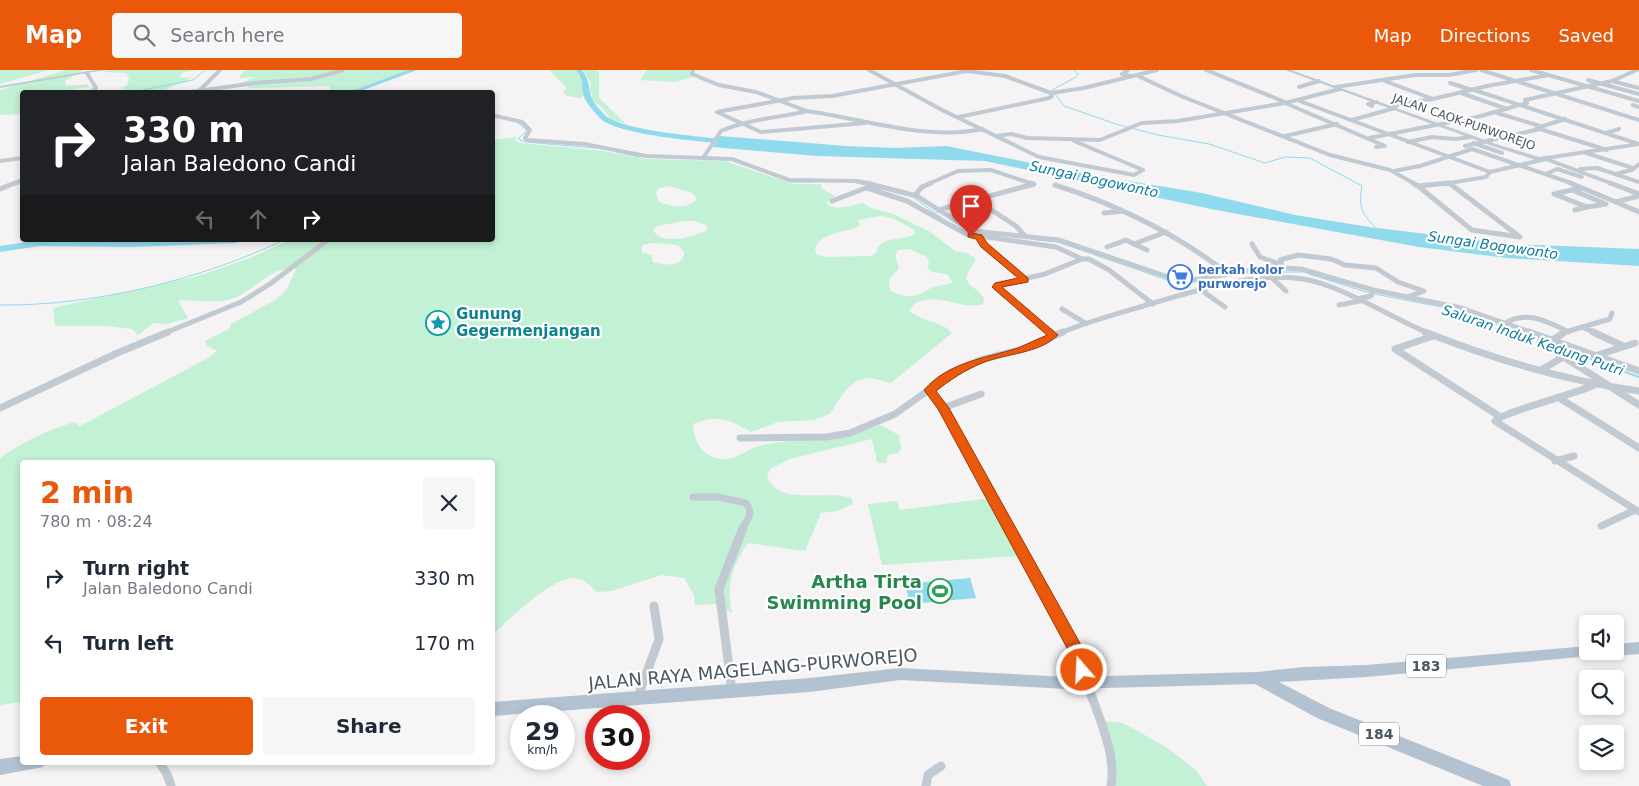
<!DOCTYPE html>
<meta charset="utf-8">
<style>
:root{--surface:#fff;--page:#f6f6f7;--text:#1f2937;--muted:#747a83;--accent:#ea580c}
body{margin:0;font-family:"DejaVu Sans",sans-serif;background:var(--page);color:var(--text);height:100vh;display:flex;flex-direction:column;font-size:19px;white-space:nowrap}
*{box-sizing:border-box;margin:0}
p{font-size:16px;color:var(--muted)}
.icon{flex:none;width:28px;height:28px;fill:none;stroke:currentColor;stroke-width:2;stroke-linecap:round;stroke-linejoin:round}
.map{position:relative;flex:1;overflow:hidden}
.sheet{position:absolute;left:20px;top:390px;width:475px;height:305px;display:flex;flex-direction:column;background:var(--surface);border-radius:5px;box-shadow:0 2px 8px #0003}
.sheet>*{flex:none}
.top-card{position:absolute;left:20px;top:20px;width:475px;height:152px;border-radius:5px;box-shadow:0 2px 8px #0003;background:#202124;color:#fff;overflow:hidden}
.buttons{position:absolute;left:1579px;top:545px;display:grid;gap:10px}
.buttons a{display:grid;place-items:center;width:45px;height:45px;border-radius:5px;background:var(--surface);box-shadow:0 2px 8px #0003;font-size:25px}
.speed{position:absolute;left:510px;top:635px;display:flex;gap:10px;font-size:25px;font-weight:700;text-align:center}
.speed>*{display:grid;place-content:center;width:65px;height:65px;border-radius:50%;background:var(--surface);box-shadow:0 2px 8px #0003;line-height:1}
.speed small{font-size:12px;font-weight:400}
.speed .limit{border:8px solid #d22;background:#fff;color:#111}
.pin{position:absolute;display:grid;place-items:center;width:42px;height:42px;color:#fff;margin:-51px -21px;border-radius:50% 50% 50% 0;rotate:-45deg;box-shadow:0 0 5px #0007}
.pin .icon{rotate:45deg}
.me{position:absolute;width:55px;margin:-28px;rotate:341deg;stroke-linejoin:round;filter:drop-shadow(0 0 4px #0008)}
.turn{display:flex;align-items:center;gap:18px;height:105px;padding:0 20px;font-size:22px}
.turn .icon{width:65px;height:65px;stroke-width:2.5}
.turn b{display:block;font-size:35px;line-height:42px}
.lanes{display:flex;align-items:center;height:48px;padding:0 20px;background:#0003;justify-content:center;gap:25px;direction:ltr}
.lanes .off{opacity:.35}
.round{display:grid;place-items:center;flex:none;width:52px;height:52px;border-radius:5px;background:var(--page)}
.overview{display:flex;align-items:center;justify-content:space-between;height:85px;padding:0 20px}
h1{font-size:30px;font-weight:700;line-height:38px;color:var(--accent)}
.cta{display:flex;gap:10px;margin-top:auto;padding:10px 20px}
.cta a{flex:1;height:58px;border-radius:5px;background:var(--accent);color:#fff;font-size:20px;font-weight:700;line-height:58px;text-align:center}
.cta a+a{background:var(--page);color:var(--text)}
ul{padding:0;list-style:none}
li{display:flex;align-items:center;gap:15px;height:65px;padding:0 20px}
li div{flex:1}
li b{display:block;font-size:19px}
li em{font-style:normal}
header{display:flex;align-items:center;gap:30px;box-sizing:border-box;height:70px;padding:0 25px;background:var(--accent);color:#fff}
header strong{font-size:24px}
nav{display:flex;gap:28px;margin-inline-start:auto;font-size:18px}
.search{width:350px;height:45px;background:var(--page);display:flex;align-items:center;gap:12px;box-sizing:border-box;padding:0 18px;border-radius:5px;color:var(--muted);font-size:19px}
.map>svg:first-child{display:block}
.green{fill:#c3f1d5;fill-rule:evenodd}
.water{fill:#90daee}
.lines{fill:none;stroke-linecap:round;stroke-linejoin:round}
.stream-far1{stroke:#90daee;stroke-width:1}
.stream{stroke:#90daee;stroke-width:2}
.river{fill:#90daee;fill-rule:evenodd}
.minor-far3{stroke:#c1cad2;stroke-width:4}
.minor-far2{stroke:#c1cad2;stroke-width:5}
.minor-far1{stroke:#c1cad2;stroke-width:7}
.minor{stroke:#c1cad2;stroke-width:9}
.tertiary{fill:#c1cad2;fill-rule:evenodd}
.primary{fill:#b3c2d1;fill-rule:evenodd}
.route{fill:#ea580c;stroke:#983908}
.labels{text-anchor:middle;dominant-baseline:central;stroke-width:4.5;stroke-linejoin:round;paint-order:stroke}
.far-street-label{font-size:12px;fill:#4a5661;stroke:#fff}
.far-shop-label{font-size:12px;font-weight:bold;fill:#366cbe;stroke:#fff;text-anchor:start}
.far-water-label{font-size:14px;font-style:italic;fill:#0c7c9b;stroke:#fff}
.shield{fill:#fff;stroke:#808990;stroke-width:1}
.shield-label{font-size:14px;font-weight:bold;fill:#4a5661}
.culture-label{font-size:15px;font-weight:bold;fill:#0d838f;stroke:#fff;text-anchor:start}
.near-leisure-label{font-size:18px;font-weight:bold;fill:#27864d;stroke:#fff;text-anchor:end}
.near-street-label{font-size:18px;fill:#4a5661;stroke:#fff}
</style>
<header>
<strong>Map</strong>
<div class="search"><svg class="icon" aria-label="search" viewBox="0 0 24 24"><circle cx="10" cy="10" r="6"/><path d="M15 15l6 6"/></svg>Search here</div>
<nav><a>Map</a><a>Directions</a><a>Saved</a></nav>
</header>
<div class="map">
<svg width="1639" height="716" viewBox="0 0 1639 716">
<rect width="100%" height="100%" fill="#f5f3f3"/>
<!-- green -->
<g class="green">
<polygon points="0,0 49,0 0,14"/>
<polygon points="66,0 84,0 65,11 66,16 88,14 89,17 52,22 22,22 22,44 0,45 0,20"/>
<polygon points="108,0 199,0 184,2 179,7 192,8 165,20 198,22 129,22 121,18 127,16 129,8 126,3 102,2"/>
<path d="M244,0H408C386,10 361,23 337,22L338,21L331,20L329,16L249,18L244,12L254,7L239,8Z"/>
<polygon points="549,0 577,0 583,16 583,26 581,28 568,26 563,23 567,18"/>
<polygon points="583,0 596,0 599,3 599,28 625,53 612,51 602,37 591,29 593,25 589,22 591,13"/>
<polygon points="647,0 690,0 690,5 695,6 676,12 640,10"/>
<path d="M517,67L515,71L522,73L603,81L647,89L725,91L793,114H821V118L835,126L826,133C835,142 852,135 863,133L871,138L893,144L929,161L955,181L967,183L975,188V192C957,215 972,212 984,228L983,234C963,241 941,222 915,233L909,241C923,252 942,251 952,263L891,313C885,312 877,309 871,308C849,308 840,329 830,344L814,350L778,352L751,362C729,349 717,344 693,354C694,372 701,385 720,389C734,392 750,377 763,375C804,367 840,371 880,355L899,365L901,379L898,383L888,385L886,393H878L877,391L872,369L789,389L770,399L767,407C780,437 826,419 851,428L853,434L838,441L821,443L805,481L748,473C732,495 726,516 732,543L714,534L695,535L694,525L684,508L661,505L612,521L597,522C590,515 582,507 571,508C547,512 511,548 493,564L492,392H22V632L0,635V388C22,372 48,360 74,352L80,356L208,288L217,281L207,276L205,271L229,259L231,254L277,229L287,219L296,199C271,195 253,223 231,229C213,234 196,230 178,230L188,248L167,254L153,253L138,265L132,259L105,256H55L53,238L198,206L250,188L289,170H492V70ZM670,116L692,123L697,129C688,140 670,137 658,131L656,122L659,118ZM881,146C894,147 903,154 914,160L915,164C901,172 879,165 876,183L870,186L828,187L817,185L815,179C821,161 846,163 860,156L858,150ZM684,151H695L706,155L708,160C694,166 662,177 653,160L657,156ZM653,173L678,175L684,181C685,197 665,196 653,192L651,185L643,183L641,179L643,175ZM909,179L927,187L929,193L927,198L932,202L947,204L953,212C945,217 936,214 929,219C914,228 909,229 891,221C885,204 894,209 899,197L895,186L898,180Z"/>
<polygon points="990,428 1018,486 882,495 868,434 897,431 900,440"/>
<polygon points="1103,651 1123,653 1166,677 1196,700 1207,716 1111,716 1117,709 1116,694 1101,658"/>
</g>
<!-- water -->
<g class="water">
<polygon points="720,66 846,76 895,78 946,76 1092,105 1202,123 1295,145 1369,157 1509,174 1639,179 1639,196 1507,188 1419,177 1211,139 985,91 817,86 713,77"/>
<polygon points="970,508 976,528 910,534 905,514"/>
</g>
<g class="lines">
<!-- stream-far1 -->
<g class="stream-far1">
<path d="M1074,0L1078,4L1076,7L1052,20L1064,36L1116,54L1158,65L1209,74L1265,93L1285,87L1310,88L1362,116C1358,139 1362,144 1378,160"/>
<polyline points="133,22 193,10 205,0"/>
<polyline points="517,52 527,60 518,69 526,72 595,78"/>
<polyline points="617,82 640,87"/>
<polyline points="790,112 813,112"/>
<polyline points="853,112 865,115"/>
<polyline points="15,115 22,113"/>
<polyline points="913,127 942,148"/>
<polyline points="1037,170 1058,172 1173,212 1185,213"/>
<polyline points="1254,202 1302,202"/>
<polyline points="1309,204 1369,223 1452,239 1521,263"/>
<path d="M0,235C95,236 199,210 284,170"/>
</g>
<!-- stream -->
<g class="stream">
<polyline points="1517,262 1553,275"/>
<polyline points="1558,277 1639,307"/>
</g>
<!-- river -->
<g class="river">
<polygon points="408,0 417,0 358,22 350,22"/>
<path d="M576,0H582C592,14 587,18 592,28C594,34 602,42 606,46C624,61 705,67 730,70L734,72L730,74C703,72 621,65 602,50C597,45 588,35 585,29C580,17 586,14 576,0Z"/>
<polygon points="40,170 241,170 236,173 132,177 40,176 0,182 0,176"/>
</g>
<!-- minor-far3 -->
<g class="minor-far3">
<path d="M693,0L692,4L719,15L756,22L807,41C778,48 748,49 721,61L703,88"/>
<polyline points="869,0 942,40 1039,87 1134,105 1143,100 1074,71"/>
<polyline points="1128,0 1122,4 1131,6"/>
<polyline points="1206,0 1285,32"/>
<polyline points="1481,0 1639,50"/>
<polyline points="1531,0 1639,31"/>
<polyline points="87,3 96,18 91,22"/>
<polyline points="1136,5 1181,26 1330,85 1390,100 1415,114"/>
<polyline points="1382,10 1433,29 1390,36"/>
<polyline points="1588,10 1639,24"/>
<polyline points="1612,11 1637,0"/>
<polyline points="1450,13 1472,20"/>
<polyline points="1299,17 1319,11"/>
<polyline points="1336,17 1415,5 1449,5 1476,0"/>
<polyline points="1474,20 1639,74"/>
<polyline points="199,21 220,0"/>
<polyline points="190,22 255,13 311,9 343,0"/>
<polyline points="1461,23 1507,39"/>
<polyline points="1433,29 1487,16 1549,5"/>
<polyline points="1297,30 1490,102 1546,89 1613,114"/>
<polyline points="1285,33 1385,76 1376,77"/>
<polyline points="1633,35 1639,37"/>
<polyline points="1372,36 1368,34 1377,32"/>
<path d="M807,41C864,49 925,71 983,59"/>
<polyline points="1497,43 1540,56"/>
<polyline points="492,45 522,52 530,60 525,68 527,70 584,74 646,86 732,89 789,110 856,111 873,114"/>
<polyline points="959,47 1049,28 1052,26 1051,23"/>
<polyline points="1352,50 1395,38"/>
<polyline points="865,53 761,62 717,42 793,28 832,26 967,1 1005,6 1051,23 1084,18 1157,0"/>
<polyline points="1537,58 1565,49"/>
<polyline points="1606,63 1619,59"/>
<polyline points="997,66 1011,64 1027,68 1100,70 1142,53 1178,51 1285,33 1340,19"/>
<polyline points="1285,66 1337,54"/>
<polyline points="1369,68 1477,47 1527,33 1525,30 1612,11 1639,18"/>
<polyline points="1408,72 1432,67 1455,69 1471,67"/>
<polyline points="1473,73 1502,83"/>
<polyline points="1465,76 1540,59 1607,80"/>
<polyline points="1586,83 1633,98"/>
<polyline points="0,91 22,88"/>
<polyline points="1580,99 1597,98 1639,112"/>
<polyline points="1394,101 1420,96 1472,79 1574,114"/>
<polyline points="1546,104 1557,99 1582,107"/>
<polyline points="1616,104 1632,100 1639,94"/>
<polyline points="1449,113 1486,107 1490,102"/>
<polyline points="12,114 22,110"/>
<polyline points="928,114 958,101 991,100 1033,114"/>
<polyline points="1436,114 1451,114"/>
</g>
<!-- minor-far2 -->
<g class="minor-far2">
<polyline points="866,113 917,126 972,161 1059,170 1177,210 1188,211 1270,197 1301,199 1373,220 1461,238 1533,263"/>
<polyline points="1413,113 1418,116"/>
<polyline points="1449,113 1418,116 1472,160 1520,167 1449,113"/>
<polyline points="1570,113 1616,132 1639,126"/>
<polyline points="1610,113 1639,124"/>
<path d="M1055,115C1118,135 1175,163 1227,203"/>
<polyline points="867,118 907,131 966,164 1056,177 1082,189"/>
<polyline points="0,119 15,113"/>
<polyline points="1572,120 1606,134 1587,137"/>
<polyline points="915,125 922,117 931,113"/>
<polyline points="832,131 871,116"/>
<polyline points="1616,132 1639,142"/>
<polyline points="987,137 1016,156 1025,166"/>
<polyline points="938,140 1034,114 1031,113"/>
<polyline points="1575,140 1587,137 1554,124 1581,118"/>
<polyline points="1104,143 1123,141"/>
<polyline points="979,166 984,175 1025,210"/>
<polyline points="1134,174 1147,180"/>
<polyline points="1252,174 1260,187 1282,195"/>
<polyline points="1107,177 1126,170 1134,174 1166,162"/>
<polyline points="1281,193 1280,190 1298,185 1331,189 1345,195 1376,198 1398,212 1424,221 1407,227"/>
<polyline points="1271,207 1286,221"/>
<polyline points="1201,220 1225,237"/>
<polyline points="1357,229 1371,226 1373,220"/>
<polyline points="1339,235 1360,231"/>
<polyline points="1062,239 1085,253"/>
<path d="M1504,254C1526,239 1548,252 1569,262"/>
<polyline points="1582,257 1596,263"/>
<polyline points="165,263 241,232 270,214 328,170"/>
<polyline points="1052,263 998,219 998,215 1045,204 1082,189 1089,189 1109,200 1153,234"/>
<path d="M1060,263C1089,251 1120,243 1150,234C1195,221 1256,201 1303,209C1341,215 1392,248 1428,263"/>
<polyline points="1562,263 1610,249 1612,243"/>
</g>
<!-- minor-far1 -->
<g class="minor-far1">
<polyline points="1051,262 1054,265"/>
<path d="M1425,262C1493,289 1567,311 1639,321"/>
<polyline points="1529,262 1639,301"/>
<polyline points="1593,262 1623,276"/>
<polyline points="1433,266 1395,279 1499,346"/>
<polyline points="1551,271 1565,262"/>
<polyline points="1554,272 1556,282 1639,335"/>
<polyline points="1598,285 1635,273"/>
<polyline points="1541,300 1563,287"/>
<path d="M1594,315C1576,324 1502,342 1495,351L1639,442"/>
<polyline points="930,320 962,371 1010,459"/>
<polyline points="1561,329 1639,378"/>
<polyline points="0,338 115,284 168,262"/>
<polyline points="943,338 981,324"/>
<polyline points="740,368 826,367 850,363 895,344 950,305 980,290 1023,279 1063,262"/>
<polyline points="1555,391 1574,386"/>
<path d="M693,427H718L746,433C754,445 748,448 742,459"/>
<polyline points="1601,456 1635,440"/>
</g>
<!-- minor -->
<g class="minor">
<polyline points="1009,458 1080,588 1080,601 1072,611"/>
<polyline points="1082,587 1103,611"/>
<path d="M1087,613C1097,644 1117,683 1111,716"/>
<polyline points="732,621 719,519 743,458"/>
<polyline points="637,629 659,569 654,536"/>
<polyline points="159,692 167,704 171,716"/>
<polyline points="926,716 928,705 941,696"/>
</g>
<!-- tertiary -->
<g class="tertiary">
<polygon points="95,0 105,0 0,18 0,16"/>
<polygon points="1285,0 1291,0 1496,74 1539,87 1639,72 1639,76 1539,91 1492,76"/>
</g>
<!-- primary -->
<g class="primary">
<polygon points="1639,572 1639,584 1615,586 1610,584 1608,581 1615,581 1615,574"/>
<polygon points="1588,576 1588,581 1603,581 1601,585 1367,607 1279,612 1329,638 1509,710 1511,716 1483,716 1317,648 1255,614 1067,619 900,610 810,622 492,646 492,632 810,608 900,598 1067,607 1257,602 1304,597 1367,595"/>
<polygon points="22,686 22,692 45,692 43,697 0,705 0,689"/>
</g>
</g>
<!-- route -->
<path class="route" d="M971,163L982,165L987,173L1028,208V212L1002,217L1058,265C1039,284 1006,283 982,293C965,300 950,310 936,321L949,338L1086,584L1089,600L1087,604L1082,606L1076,604L1073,589L938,339L924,320C948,292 986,288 1018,278C1028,274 1037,269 1047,265L994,219L992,217L995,213L1018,208L981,177L976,169L968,167V164Z"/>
<!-- icons -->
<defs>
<symbol id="supermarket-ring" viewBox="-11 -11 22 22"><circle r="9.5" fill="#fff" stroke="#3f7fe0" stroke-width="1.5"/><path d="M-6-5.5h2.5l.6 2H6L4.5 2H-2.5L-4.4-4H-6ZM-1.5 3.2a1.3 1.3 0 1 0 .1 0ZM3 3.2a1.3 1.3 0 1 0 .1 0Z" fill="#3f7fe0"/></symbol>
<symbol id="sight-ring" viewBox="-11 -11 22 22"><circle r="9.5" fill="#fff" stroke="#0f9aa8" stroke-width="1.5"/><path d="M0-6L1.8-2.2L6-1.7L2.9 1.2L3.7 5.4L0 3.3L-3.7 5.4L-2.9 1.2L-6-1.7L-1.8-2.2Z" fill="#0f9aa8"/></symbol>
<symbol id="stadium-ring" viewBox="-11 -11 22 22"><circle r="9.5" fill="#fff" stroke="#2e9e5b" stroke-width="1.5"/><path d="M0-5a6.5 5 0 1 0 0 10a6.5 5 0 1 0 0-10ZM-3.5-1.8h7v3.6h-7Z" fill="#2e9e5b"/></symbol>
</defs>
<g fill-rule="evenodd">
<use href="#supermarket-ring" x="1166" y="193" width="28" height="28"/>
<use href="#sight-ring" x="424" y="239" width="28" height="28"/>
<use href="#stadium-ring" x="926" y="507" width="28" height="28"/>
</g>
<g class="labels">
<!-- far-street labels -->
<g class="far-street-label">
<text transform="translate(1464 52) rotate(19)">JALAN CAOK-PURWOREJO</text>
</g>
<!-- far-shop labels -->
<g class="far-shop-label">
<text x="1198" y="200">berkah kolor<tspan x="1198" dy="14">purworejo</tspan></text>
</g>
<!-- far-water labels -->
<g class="far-water-label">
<text transform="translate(1094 109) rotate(12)">Sungai Bogowonto</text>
<text transform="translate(1493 175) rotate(8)">Sungai Bogowonto</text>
<text transform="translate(1533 270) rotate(19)">Saluran Induk Kedung Putri</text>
</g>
<!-- shield labels -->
<g class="shield">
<rect x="1406" y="584.5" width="40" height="23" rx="4"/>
<rect x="1359" y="652.5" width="40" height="23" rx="4"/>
</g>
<g class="shield-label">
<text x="1426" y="596">183</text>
<text x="1379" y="664">184</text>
</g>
<!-- culture labels -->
<g class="culture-label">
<text x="456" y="244">Gunung<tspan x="456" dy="17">Gegermenjangan</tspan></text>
</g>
<!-- near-leisure labels -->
<g class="near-leisure-label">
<text x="922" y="511">Artha Tirta<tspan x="922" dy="21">Swimming Pool</tspan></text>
</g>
<!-- near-street labels -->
<g class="near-street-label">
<text transform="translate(753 599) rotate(-5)">JALAN RAYA MAGELANG-PURWOREJO</text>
</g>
</g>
</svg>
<div class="buttons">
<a><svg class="icon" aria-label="sound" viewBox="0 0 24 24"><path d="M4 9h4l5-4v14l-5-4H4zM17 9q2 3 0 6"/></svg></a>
<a><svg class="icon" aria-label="search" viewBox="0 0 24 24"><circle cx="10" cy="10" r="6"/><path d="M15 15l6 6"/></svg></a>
<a><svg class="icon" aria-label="layers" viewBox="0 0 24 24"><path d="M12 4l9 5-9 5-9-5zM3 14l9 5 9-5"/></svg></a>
</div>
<div class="speed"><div>29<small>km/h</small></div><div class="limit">30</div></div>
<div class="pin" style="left:971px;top:166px;background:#d93025"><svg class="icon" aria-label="arrive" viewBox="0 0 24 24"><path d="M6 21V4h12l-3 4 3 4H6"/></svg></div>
<svg class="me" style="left:1082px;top:600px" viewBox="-20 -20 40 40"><circle r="17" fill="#ea580c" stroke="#fff" stroke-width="3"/><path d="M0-11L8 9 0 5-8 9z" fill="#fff"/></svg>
<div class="top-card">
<div class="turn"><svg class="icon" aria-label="right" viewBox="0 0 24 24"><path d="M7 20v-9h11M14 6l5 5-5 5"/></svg><div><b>330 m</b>Jalan Baledono Candi</div></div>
<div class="lanes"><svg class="icon off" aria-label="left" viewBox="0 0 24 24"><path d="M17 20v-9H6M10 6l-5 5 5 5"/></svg><svg class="icon off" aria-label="ahead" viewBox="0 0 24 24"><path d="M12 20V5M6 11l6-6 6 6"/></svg><svg class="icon" aria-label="right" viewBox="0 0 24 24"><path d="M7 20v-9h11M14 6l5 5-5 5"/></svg></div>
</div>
<section class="sheet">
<div class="overview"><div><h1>2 min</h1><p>780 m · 08:24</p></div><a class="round"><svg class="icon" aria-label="close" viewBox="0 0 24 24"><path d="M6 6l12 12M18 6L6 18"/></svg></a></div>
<ul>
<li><svg class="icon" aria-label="right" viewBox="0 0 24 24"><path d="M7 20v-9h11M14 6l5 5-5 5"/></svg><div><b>Turn right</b><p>Jalan Baledono Candi</p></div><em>330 m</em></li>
<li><svg class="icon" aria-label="left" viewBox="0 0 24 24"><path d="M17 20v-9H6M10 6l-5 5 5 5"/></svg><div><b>Turn left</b></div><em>170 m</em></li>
</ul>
<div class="cta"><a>Exit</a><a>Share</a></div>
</section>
</div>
